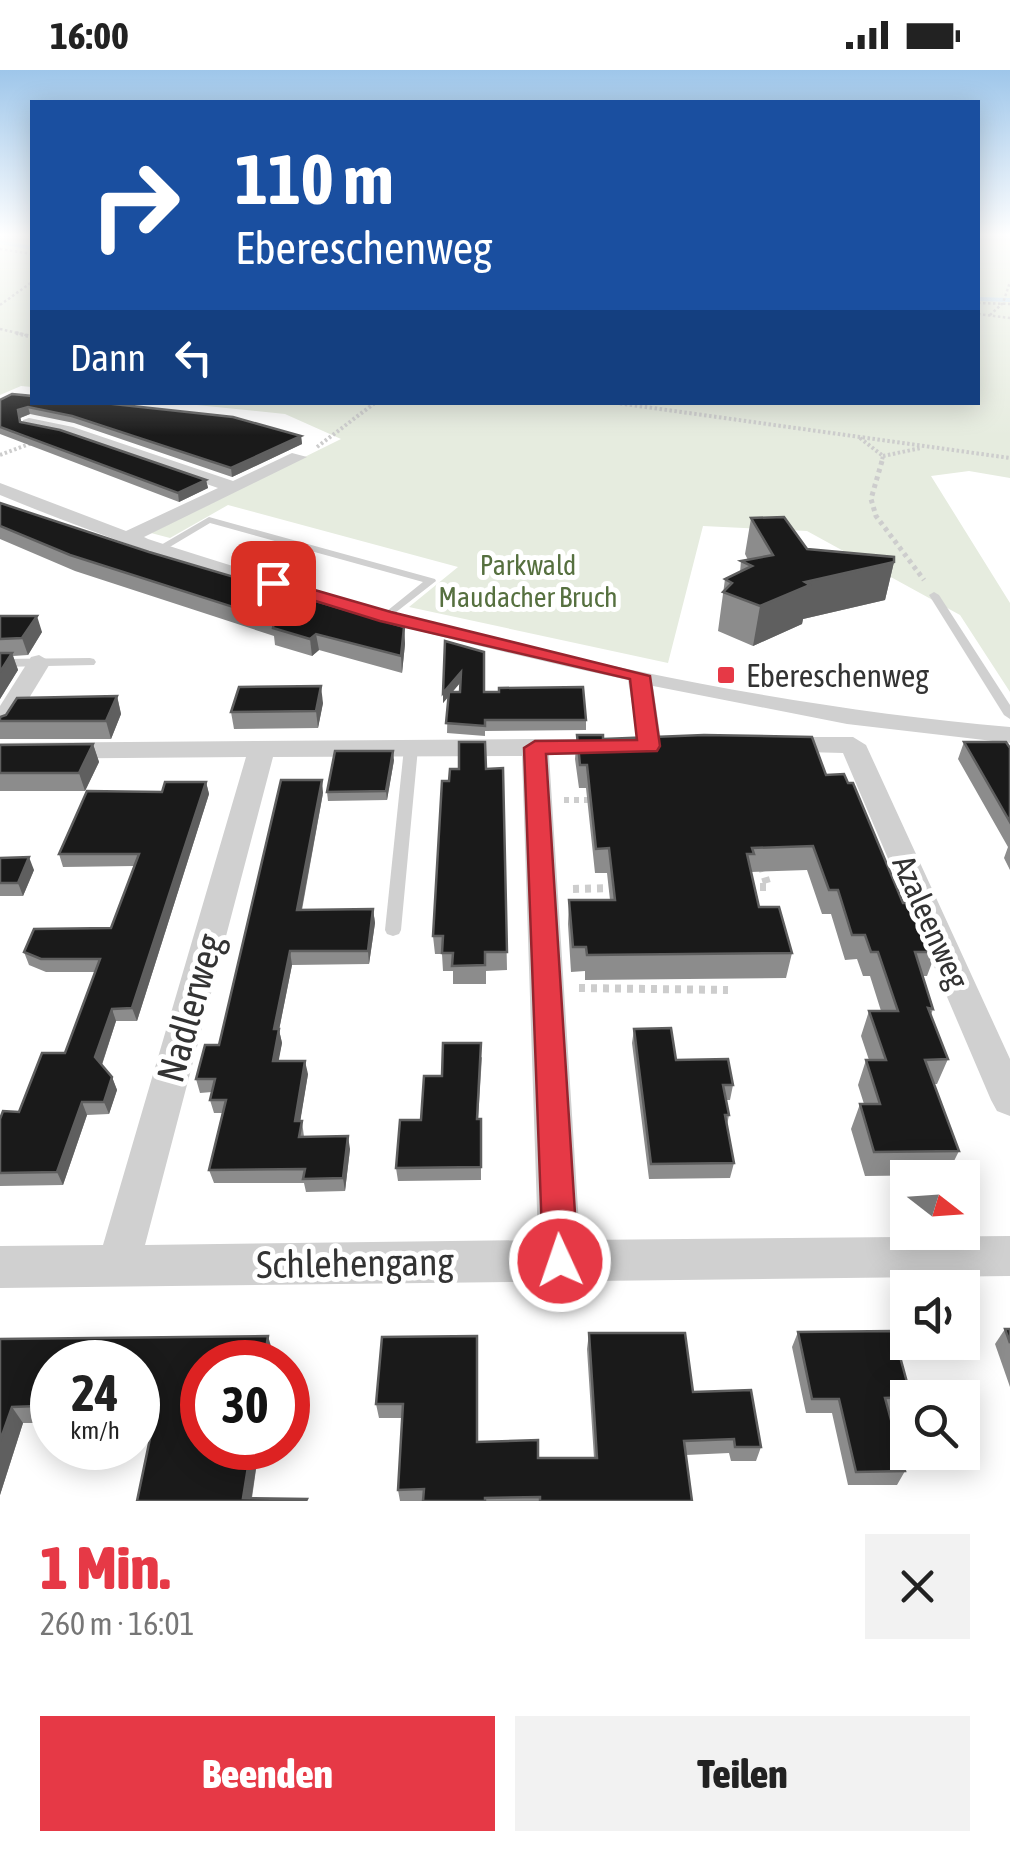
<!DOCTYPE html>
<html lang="de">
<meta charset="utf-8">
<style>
:root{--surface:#fff;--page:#f2f2f2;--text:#222;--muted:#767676;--accent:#e63946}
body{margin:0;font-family:"Asap Condensed",sans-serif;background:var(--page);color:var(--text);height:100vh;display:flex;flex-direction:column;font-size:38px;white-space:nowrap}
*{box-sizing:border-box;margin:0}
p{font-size:32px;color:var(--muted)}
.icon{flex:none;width:55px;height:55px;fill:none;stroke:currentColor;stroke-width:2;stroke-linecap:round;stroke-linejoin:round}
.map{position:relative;height:1431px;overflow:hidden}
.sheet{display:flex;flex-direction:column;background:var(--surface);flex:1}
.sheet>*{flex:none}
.hud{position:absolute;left:30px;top:30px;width:950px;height:305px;border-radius:0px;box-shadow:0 5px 25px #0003;background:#1a4fa0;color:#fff;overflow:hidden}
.needle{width:65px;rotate:107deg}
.controls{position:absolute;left:890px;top:1090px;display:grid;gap:20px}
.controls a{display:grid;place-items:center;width:90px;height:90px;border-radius:0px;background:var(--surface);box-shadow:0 5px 25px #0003;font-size:50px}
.speed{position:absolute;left:30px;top:1270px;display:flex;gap:20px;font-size:50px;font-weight:700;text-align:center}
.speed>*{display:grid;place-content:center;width:130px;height:130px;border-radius:50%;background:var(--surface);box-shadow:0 5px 25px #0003;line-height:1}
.speed small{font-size:25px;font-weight:400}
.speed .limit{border:15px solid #d22;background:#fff;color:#111}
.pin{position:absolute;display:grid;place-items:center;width:85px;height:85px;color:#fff;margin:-42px;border-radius:20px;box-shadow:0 5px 15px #0006}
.me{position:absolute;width:110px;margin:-55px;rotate:357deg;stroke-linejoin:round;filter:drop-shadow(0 0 8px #0008)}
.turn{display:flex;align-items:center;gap:35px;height:210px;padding:0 40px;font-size:45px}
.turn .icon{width:130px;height:130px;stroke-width:2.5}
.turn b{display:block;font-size:70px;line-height:85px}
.then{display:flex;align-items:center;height:95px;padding:0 40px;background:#0003;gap:20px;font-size:38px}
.round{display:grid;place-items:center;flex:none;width:105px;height:105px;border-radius:0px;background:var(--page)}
.head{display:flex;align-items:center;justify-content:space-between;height:170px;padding:0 40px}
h1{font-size:60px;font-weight:800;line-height:75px;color:var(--accent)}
.cta{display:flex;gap:20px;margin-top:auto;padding:20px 40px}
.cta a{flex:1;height:115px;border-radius:0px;background:var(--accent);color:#fff;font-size:40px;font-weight:800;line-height:115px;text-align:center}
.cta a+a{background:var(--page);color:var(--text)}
.status{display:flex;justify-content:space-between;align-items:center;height:70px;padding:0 50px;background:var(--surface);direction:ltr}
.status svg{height:28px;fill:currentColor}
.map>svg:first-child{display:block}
.green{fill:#e6ecdf}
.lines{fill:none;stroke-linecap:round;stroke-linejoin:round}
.stream{stroke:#cfe2ee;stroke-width:4}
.path-far4{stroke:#cdcdcd;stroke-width:2.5;stroke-dasharray:2.5 2.5;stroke-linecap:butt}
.path-far3{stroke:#cdcdcd;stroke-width:4;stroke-dasharray:2.5 2.5;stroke-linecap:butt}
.path-far2{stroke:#cdcdcd;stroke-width:5;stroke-dasharray:4 4;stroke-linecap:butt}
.path-far1{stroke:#cdcdcd;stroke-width:6;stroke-dasharray:5 5;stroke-linecap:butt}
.path{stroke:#cdcdcd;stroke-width:8;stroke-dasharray:6 6;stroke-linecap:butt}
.lane{fill:#d0d0d0;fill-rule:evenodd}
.street{fill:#d0d0d0;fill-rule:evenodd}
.wall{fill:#8c8c8c;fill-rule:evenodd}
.shaded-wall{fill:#5f5f5f}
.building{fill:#1a1a1a;stroke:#5f5f5f;stroke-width:2.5}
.route{fill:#e63946;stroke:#96252e;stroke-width:2.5}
.poi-dot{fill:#e63946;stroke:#fff;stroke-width:4}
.labels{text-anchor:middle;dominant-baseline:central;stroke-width:10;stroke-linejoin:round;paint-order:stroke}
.far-park-label{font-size:28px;fill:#56703f;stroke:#fff}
.poi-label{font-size:32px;fill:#333;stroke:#fff;text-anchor:start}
.street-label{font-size:32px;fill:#333;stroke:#fff}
.near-street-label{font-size:38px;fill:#333;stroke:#fff}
</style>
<div class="status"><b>16:00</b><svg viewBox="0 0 49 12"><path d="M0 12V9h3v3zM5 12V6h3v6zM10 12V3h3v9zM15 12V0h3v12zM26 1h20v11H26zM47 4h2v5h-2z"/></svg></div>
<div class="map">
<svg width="1010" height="1431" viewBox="0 0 1010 1431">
<rect width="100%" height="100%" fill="#fff"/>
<!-- green -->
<g class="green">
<polygon points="0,166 32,166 32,317 21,316 0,325"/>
<polygon points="978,166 1010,166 1010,408 969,401 931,406 1010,533 1010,622 960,545 807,461 703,456 668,593 409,537 458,497 228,435 170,468 151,463 341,369 285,344 177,333 978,332"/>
</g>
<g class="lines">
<!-- stream -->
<g class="stream">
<polyline points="0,172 32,178"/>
<polyline points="978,229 1010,230"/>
</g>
<!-- path-far4 -->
<g class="path-far4">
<polyline points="0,179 32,184"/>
<polyline points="978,233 1010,234"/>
<polyline points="0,235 32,212"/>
<polyline points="978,244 1010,248"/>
<polyline points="990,245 1003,233 1010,212"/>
<polyline points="0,259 26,265"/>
</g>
<!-- path-far3 -->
<g class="path-far3">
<polyline points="16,263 32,267"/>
<polyline points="610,332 1010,388"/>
<polyline points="860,368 883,386 881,394"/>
<polyline points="317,377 376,332"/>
<polyline points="0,385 32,373"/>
<polyline points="883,386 921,378"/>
</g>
<!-- path-far2 -->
<polyline class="path-far2" points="882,391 871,429 876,446 924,510"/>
<!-- path-far1 -->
<polyline class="path-far1" points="564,730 591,730"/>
<!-- path -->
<g class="path">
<polyline points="748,817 768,817 761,794"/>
<polyline points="573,819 616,818"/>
<polyline points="579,918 728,920"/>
</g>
<!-- lane -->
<g class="lane">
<polygon points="209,447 435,509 436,511 386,550 382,549 382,545 423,512 210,453 163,481 154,479"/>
<polygon points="934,522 939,525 1010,635 1010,649 1004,645 929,525"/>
<polygon points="90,588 94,589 96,592 94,595 0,597 0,589"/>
<polygon points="411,674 418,678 401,860 399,864 393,866 387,864 385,860 404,678"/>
</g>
<!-- street -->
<g class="street">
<path d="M29,348L73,357L233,411L292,383L307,387L144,467L148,469C418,558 726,633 1010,657V673L847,654L653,616L662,677L649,685L640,683L628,610C414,563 203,509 0,425V413L126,461L218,418L63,364L23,356V350Z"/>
<polygon points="39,585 51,592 9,661 0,664 0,636 31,587"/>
<polygon points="776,667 853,667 866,675 1010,989 1010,1046 997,1041 991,1030 843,683 767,681 763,675"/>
<path d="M535,669H613L626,677L613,685H549L580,1170L1010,1166V1206L0,1218V1176L103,1175L246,687L0,689V673ZM522,686L538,1170L145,1175L273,687Z"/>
</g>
</g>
<!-- wall -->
<g class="wall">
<polygon points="0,330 301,366 302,374 232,407 74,353 30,344 20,348 21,352 206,410 208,418 179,432 0,364"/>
<polygon points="0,433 149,482 404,557 405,574 402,603 319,580 312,586 275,575 274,566 75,501 0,469"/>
<polygon points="751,448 807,479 894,492 885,530 803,549 802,554 753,576 718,561 725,509 740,502 741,491 748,490 745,484"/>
<polygon points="0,546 42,562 28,585 13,586 18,600 0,629"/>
<path d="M445,571L484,622L586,650V660L485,661V666L447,663L448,627L443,633V623ZM460,612V622H452Z"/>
<polygon points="117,626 121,644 111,669 0,669 0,651"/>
<polygon points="323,633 318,658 234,659 231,642"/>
<polygon points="577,665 826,705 903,833 936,882 927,906 923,906 933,939 931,945 948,989 937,1014 934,1014 959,1081 947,1105 865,1106 851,1059 860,1034 864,1034 858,1015 866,990 869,990 861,966 869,941 881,941 870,906 863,906 857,889 845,890 831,844 822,844 807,800 751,802 759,837 792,883 786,908 585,910 585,901 571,902 568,854 569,830 610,830 607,803 595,803 586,718 579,718 575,689"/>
<polygon points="964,672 1010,678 1010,800 1004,788 1008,777 958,689"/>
<polygon points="93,674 99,692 85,721 0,721 0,675"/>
<polygon points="394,690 387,730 328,731 327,722"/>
<polygon points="503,698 507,900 486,901 486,914 453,914 453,901 443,901 442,884 435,884 433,866 486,699"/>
<polygon points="206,712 209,724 137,951 116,951 102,995 112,1007 117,1020 109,1044 87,1045 63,1115 0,1116 0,1049 19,1042 65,983 95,902 46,902 29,895 24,882 111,858 134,796 63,797 59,784 162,722"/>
<polygon points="323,723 302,840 373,839 375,853 369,894 292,895 279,960 282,973 278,991 308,1004 300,1051 302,1051 304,1067 350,1079 345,1121 306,1122 304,1113 214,1113 209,1100 222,1043 214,1043 210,1030 212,1022 200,1023 196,1009 219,975"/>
<polygon points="0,788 34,800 23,826 0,826"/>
<polygon points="634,959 676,990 733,1015 730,1030 726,1030 729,1045 727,1055 734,1093 730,1108 649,1109 632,973"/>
<polygon points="482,987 478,1049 481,1049 481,1110 398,1111 396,1098 442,1006"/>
<polygon points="1005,1259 1010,1259 1010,1317 995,1274"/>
<polygon points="798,1262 908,1328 908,1334 903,1342 889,1342 905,1401 897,1415 848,1415 832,1343 806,1343 792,1277"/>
<polygon points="589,1263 693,1322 761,1377 756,1391 731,1391 729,1383 686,1385 692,1431 400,1431 398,1420 402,1348 379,1348 376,1334 382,1267 477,1372 538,1388 594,1388 587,1279"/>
<polygon points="0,1269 273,1283 272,1292 202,1292 259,1378 252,1428 307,1429 307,1431 137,1431 154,1347 138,1347 138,1292 52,1292 52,1338 48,1353 23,1353 0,1425"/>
</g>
<!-- shaded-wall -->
<g class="shaded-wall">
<polygon points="28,337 30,344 20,348 18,340"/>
<polygon points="301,366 302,374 232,407 231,398"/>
<polygon points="206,410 208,418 179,432 178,423"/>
<polygon points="894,492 885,530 803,549 802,554 753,576 760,536 805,512"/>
<polygon points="37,546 42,562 28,585 22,568"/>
<polygon points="404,557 405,574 402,603 401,586"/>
<polygon points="316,564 319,580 312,586 310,569"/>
<polygon points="12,583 18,600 0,629 0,602"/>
<polygon points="461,602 461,612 443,633 443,623"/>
<polygon points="321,616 323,633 318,658 316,641"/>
<polygon points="117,626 121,644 111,669 106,651"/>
<polygon points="93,674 99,692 85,721 79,703"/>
<polygon points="393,681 394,690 387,730 386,721"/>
<polygon points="322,710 323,723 299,853 297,840"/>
<polygon points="206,712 209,724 137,951 132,938"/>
<polygon points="29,787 34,800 23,826 18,813"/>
<polygon points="373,839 375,853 369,894 368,881"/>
<polygon points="290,881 292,895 279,960 282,973 276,1005 273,991 274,959"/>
<polygon points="112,939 116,951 100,1000 95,987"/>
<polygon points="305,991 308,1004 298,1065 295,1051"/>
<polygon points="112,1007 117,1020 109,1044 104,1032"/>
<polygon points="82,1032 87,1045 63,1115 57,1102"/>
<polygon points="348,1066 350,1079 345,1121 343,1108"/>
<polygon points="268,1266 273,1283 272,1292 264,1292"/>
<polygon points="42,1321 52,1338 48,1353 37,1336"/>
<polygon points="12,1337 23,1353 0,1425 0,1371"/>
<polygon points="251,1378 259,1378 251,1431 243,1428"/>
</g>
<!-- building -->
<g class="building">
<polygon points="12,324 32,326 32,332 95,332 233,347 301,366 231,398 72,346 28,337 18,340 20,352 60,360 206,410 178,423 0,357 0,330"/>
<polygon points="0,433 149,482 404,557 401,586 316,564 310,569 273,558 274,550 70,485 0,456"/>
<polygon points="784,447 807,479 894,487 894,492 805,512 810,515 760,536 723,522 732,513 725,509 752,496 741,491 773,485 751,448"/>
<polygon points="0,546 37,546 22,568 0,569"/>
<polygon points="445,571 484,582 484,622 499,622 499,618 583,617 586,650 485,650 485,656 446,653 449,622 460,622 461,602 443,623"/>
<polygon points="0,583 12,583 0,602"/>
<polygon points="321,616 316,641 231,642 239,617"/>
<polygon points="117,626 106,651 0,651 0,647 6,645 17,628"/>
<polygon points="577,665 603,665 603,669 704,665 812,667 826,705 844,704 848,713 853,713 903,833 915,833 936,882 915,882 933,939 928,938 948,989 925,990 959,1081 874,1082 860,1034 880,1034 866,990 886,990 869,941 898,941 878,882 871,882 865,865 852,865 838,820 829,820 813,776 752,778 754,784 747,784 759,837 779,837 792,883 587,885 586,877 573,877 569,830 615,830 609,778 596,779 587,695 580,695"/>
<polygon points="459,672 485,672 486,699 503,698 507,882 485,882 485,895 452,896 453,883 442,883 443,866 433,866 442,711 449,711 450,699 459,699"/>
<polygon points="964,672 1006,672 1010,678 1010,752"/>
<polygon points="93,674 79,703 0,703 0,675"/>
<polygon points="335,681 393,681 386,721 327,722"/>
<polygon points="281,710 322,710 297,840 373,839 368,881 290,881 274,959 279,959 273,991 305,991 295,1051 302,1051 299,1067 348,1066 343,1108 303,1109 305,1099 209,1100 226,1030 210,1030 215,1009 196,1009 205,975 219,975"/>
<polygon points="165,712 206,712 132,938 112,939 95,987 112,1007 104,1032 82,1032 57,1102 0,1103 0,1049 3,1041 19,1042 42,983 65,983 100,889 41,889 24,882 34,859 111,858 139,784 59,784 87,721 162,722"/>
<polygon points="29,787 18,813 0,813 0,788"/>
<polygon points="671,958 676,990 728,989 733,1015 723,1015 729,1045 725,1045 734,1093 651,1094 634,959"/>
<polygon points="443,973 481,973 477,1049 481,1049 481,1097 396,1098 400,1050 421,1050 424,1006 442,1006"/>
<polygon points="1005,1259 1010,1259 1010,1273"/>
<polygon points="893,1261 911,1327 885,1328 905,1401 856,1402 839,1329 812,1329 798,1262"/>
<polygon points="589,1263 685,1263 693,1322 751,1320 761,1377 735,1377 734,1369 684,1371 692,1431 540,1431 540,1427 485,1428 485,1431 423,1431 424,1419 398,1420 403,1334 376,1334 382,1267 477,1266 477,1372 538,1370 538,1388 597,1388"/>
<polygon points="268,1266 264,1292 202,1292 202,1378 251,1378 243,1428 307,1429 306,1431 137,1431 158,1330 138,1330 138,1292 52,1292 52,1321 42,1321 37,1336 12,1337 0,1371 0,1269"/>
</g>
<!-- sky -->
<linearGradient id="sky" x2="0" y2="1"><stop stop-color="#9ec6ea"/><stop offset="0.45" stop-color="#fff"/><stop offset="1" stop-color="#fff" stop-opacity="0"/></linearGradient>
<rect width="1010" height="366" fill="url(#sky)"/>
<!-- route -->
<polygon class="route" points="273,508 391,542 650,606 660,676 657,681 546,684 578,1191 573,1203 560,1208 548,1203 543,1191 524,678 535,671 637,670 630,609 380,551 267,516 264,513"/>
<!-- markers -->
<rect class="poi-dot" x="716" y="595" width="20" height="20" rx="5"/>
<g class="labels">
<!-- far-park labels -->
<g class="far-park-label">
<text x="528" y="495">Parkwald<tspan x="528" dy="32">Maudacher Bruch</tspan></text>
</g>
<!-- poi labels -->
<g class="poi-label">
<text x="746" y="605">Ebereschenweg</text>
</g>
<!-- street labels -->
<g class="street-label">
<text transform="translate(931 852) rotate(66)">Azaleenweg</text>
</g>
<!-- near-street labels -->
<g class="near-street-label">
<text transform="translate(190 938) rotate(-74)">Nadlerweg</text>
<text transform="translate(355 1193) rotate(-1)">Schlehengang</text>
</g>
</g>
</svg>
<div class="controls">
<a><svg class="needle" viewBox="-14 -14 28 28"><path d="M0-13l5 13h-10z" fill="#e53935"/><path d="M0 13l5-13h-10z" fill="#767676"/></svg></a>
<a><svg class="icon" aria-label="sound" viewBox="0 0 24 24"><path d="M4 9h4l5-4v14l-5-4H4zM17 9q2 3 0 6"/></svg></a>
<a><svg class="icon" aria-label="search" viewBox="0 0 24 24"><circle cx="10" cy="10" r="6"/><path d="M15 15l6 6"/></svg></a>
</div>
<div class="speed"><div>24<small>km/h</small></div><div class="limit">30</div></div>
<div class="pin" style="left:273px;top:513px;background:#d93025"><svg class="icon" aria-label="arrive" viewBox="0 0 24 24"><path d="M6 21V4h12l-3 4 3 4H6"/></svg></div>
<svg class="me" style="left:560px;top:1191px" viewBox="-20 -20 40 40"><circle r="17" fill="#e63946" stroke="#fff" stroke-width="3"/><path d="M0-11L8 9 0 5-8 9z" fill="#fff"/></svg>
<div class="hud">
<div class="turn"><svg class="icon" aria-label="right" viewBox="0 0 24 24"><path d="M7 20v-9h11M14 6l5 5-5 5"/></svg><div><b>110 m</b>Ebereschenweg</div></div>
<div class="then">Dann<svg class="icon" aria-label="left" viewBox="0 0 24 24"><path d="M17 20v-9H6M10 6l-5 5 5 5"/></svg></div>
</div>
</div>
<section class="sheet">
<div class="head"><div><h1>1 Min.</h1><p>260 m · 16:01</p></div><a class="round"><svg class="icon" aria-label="close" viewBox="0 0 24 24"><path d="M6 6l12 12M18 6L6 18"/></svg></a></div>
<div class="cta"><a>Beenden</a><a>Teilen</a></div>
</section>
